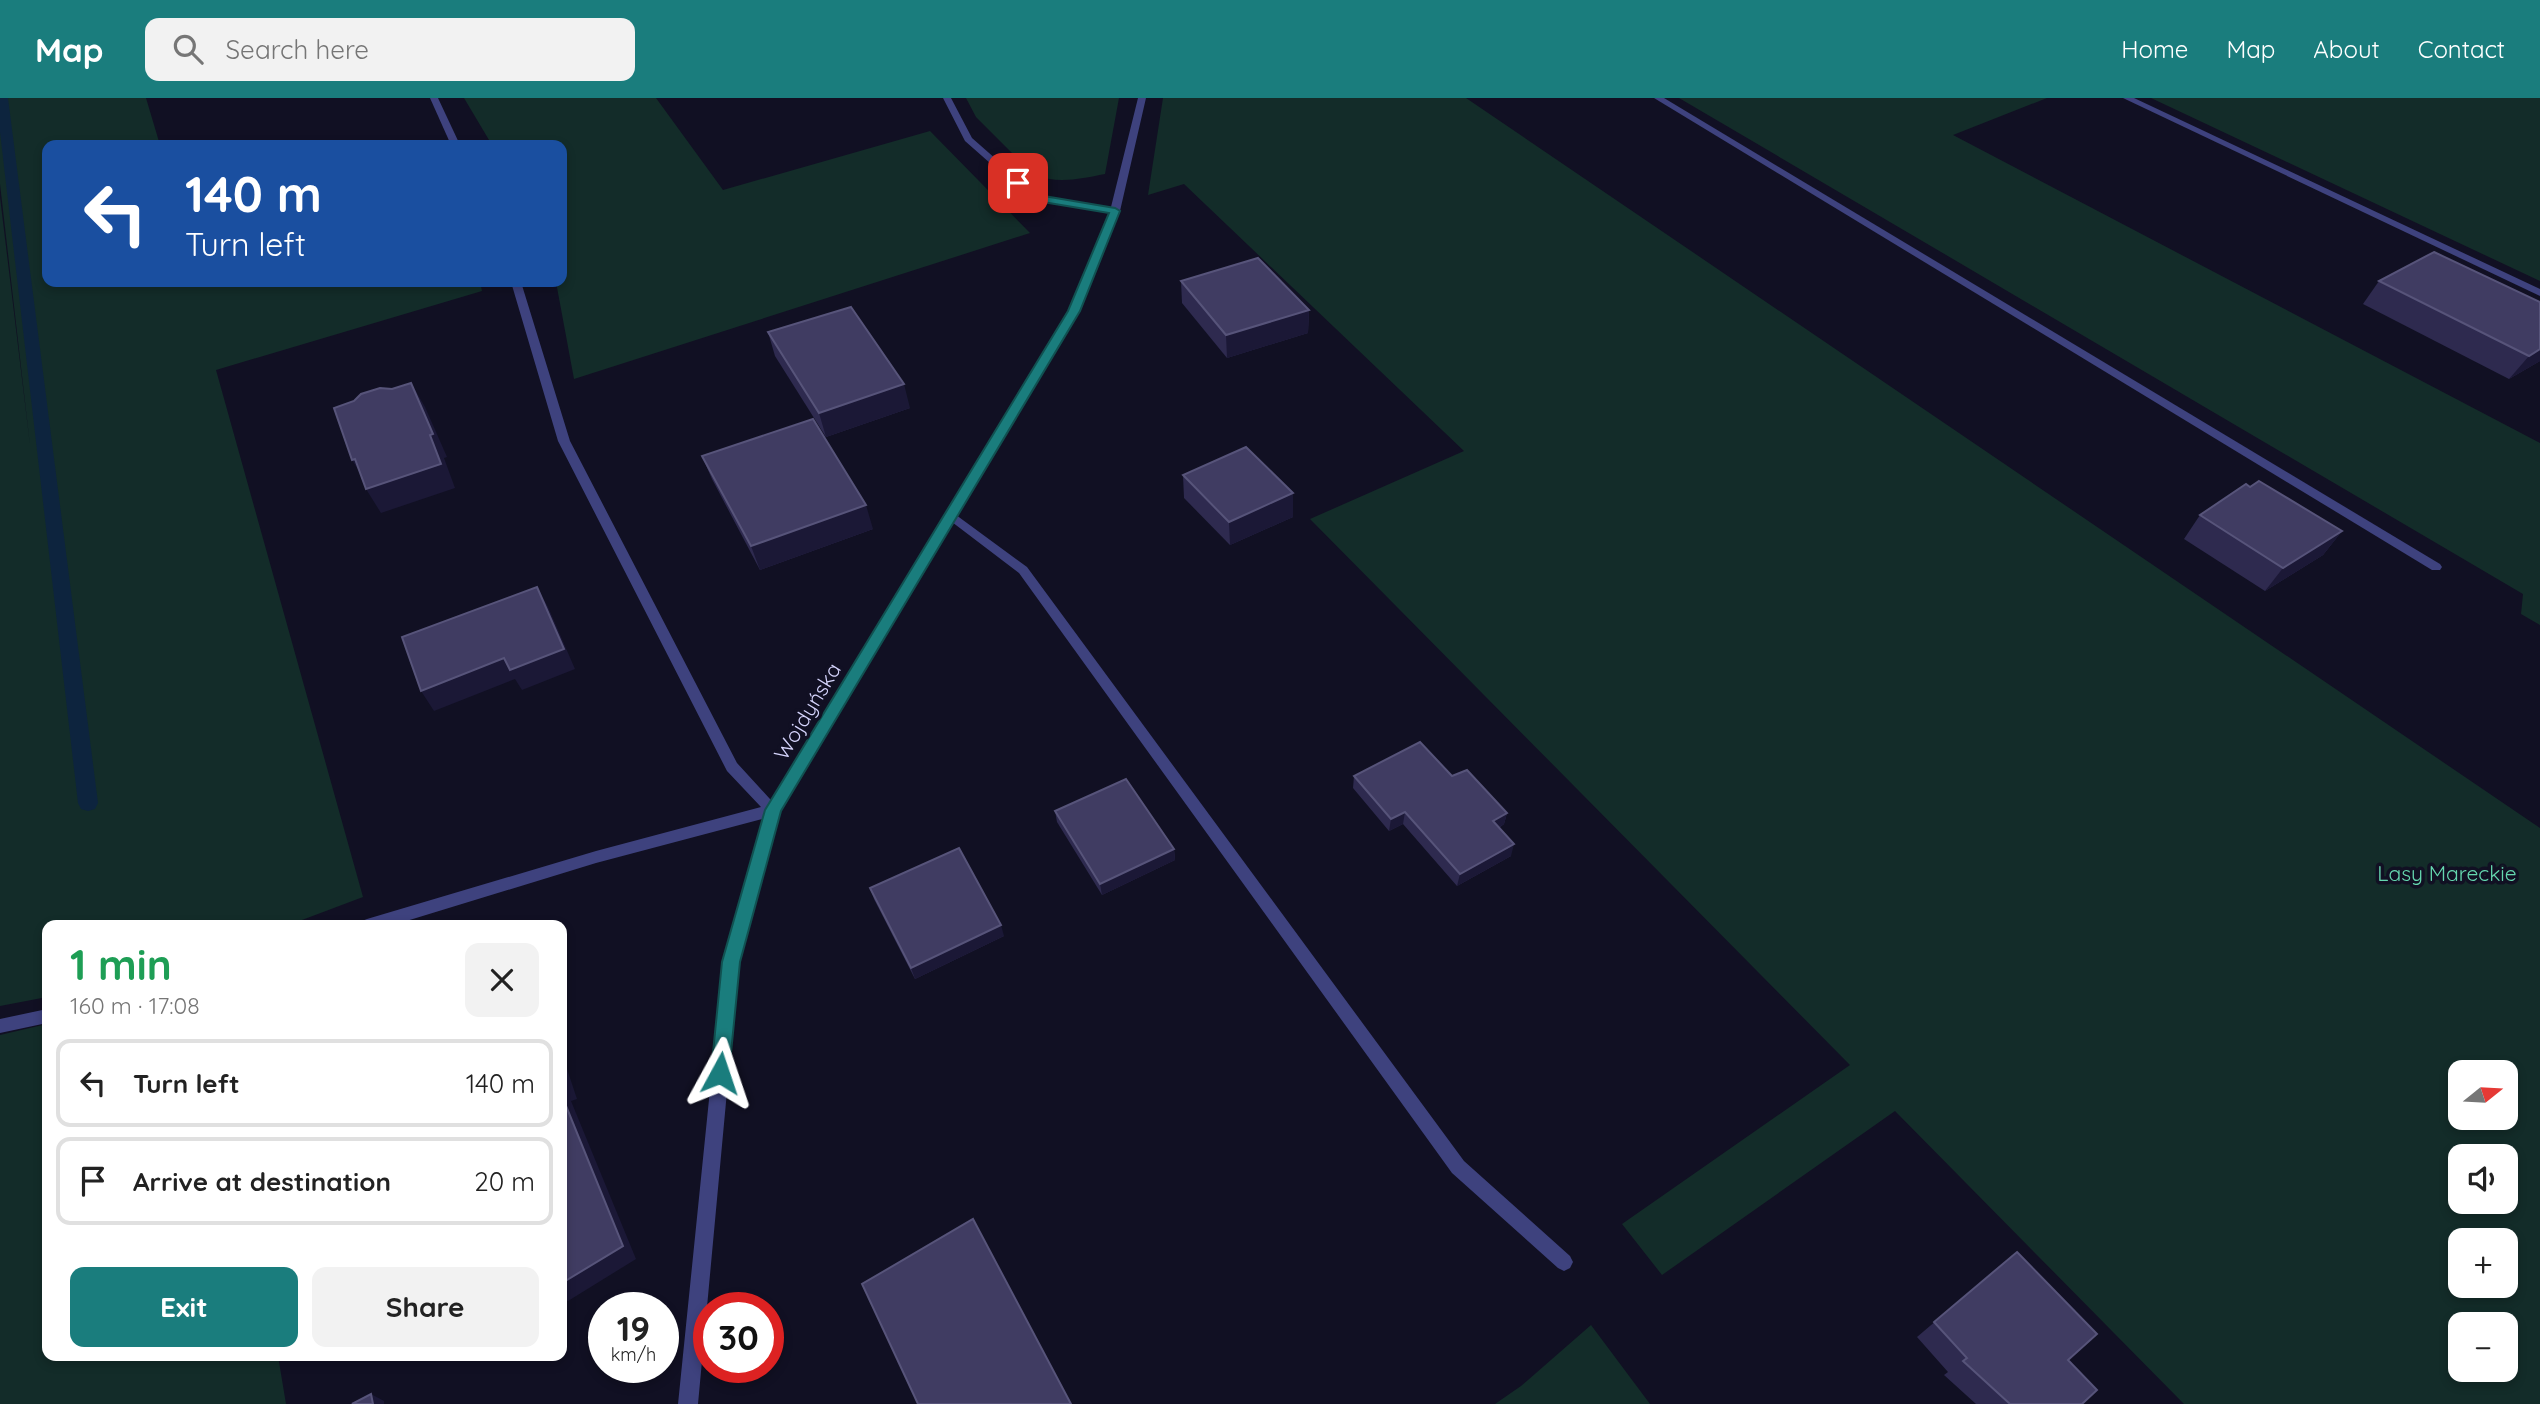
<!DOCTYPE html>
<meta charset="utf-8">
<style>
:root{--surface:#fff;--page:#f2f2f2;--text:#222;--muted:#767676;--line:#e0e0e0;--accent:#1a7d7d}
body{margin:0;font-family:Quicksand,sans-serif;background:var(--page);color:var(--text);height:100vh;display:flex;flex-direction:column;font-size:26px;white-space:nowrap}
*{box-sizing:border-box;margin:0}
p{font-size:23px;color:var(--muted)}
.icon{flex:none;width:38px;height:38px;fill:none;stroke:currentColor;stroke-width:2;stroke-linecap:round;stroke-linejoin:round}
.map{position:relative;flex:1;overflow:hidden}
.details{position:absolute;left:42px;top:822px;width:525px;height:441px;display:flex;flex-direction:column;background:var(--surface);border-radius:14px;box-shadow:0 4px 10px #0003}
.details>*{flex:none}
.top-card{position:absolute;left:42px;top:42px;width:525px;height:147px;border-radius:14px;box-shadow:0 4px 10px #0003;background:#1a4fa0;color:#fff;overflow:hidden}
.needle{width:46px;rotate:72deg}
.controls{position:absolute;left:2448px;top:962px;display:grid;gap:14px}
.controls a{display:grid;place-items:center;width:70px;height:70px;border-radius:14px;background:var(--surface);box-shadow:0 4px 10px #0003;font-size:35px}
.speed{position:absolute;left:588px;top:1194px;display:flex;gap:14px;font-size:35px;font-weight:700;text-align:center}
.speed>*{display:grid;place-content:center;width:91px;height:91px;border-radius:50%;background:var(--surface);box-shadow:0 4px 10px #0003;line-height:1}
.speed small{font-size:18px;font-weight:400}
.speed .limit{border:10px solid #d22;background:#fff;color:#111}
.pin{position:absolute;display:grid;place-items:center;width:60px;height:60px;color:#fff;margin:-30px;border-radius:14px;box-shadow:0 4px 10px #0006}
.me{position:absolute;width:77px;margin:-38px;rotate:5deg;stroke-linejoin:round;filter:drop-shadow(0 0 5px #0008)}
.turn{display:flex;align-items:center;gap:24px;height:147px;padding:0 28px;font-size:32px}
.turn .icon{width:91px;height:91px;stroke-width:2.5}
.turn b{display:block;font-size:49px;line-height:60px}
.round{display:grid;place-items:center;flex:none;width:74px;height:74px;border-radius:14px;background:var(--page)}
.overview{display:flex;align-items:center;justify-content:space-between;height:119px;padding:0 28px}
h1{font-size:42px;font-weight:800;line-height:52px;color:#1e9e55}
.primary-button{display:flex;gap:14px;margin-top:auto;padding:14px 28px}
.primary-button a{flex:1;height:80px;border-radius:14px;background:var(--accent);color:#fff;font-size:28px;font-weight:800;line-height:80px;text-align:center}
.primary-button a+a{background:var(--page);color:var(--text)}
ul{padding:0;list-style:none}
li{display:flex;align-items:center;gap:21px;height:88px;margin:0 14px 10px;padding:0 14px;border:4px solid var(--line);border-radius:14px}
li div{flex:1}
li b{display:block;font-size:26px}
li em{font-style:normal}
header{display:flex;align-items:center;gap:42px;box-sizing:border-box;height:98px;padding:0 35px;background:var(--accent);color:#fff}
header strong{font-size:33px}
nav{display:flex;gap:38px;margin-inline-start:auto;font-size:24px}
.search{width:490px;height:63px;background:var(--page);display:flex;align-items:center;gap:18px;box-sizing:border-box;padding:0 24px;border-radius:14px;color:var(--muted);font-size:26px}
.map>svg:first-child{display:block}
.green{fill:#132c29;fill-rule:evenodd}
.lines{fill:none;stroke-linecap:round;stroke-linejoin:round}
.stream{fill:#0d243e;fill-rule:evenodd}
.lane{fill:#3e427e;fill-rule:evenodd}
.street{fill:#3e427e;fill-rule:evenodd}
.wall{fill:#2e2a4f}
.shaded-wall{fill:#1b1836}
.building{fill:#403c62;stroke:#57547a;stroke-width:2}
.route{fill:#1a7d7d;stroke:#115151;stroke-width:2}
.labels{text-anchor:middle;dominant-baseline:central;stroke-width:7;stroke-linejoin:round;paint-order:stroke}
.street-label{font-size:21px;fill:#d5d4fc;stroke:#111023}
.park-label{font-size:21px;fill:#65d7af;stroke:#111023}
</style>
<header>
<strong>Map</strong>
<div class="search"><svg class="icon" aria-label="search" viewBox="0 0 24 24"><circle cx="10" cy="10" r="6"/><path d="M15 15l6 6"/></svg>Search here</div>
<nav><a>Home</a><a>Map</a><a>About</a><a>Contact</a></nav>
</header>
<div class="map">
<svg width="2540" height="1306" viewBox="0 0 2540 1306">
<rect width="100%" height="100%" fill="#111023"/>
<!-- green -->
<g class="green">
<polygon points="0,0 146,0 160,47 47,47 47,184 480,184 482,193 216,272 363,799 286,828 47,828 47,899 0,908 0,99 30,347 0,86"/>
<polygon points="464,0 656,0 723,92 930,33 1030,135 574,281 556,184 562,184 562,47 492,47"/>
<path d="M966,0H1119L1105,76C1080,81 1058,86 1034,77L976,19Z"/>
<path d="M1163,0H1466L2540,730V1306H2184L1895,1013L1662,1177L1622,1126L1850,967L1310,421L1464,353L1184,86L1148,97ZM2460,975H2506V1020H2460ZM2460,1059H2506V1104H2460ZM2460,1143H2506V1188H2460ZM2460,1227H2506V1272H2460Z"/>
<polygon points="1679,0 2047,0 1953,37 2540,345 2540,527 2521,516 2523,496"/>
<polygon points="2151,0 2540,0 2540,183"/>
<polygon points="47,926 47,1258 278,1258 286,1306 0,1306 0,937"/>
<polygon points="1591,1227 1650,1306 1495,1306 1521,1288"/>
</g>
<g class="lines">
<!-- stream -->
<polygon class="stream" points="0,0 8,0 98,705 95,711 88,713 81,711 78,705 0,34"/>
<!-- lane -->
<g class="lane">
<polygon points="430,0 438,0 460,47 451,47"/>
<polygon points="943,0 951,0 972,40 1038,98 1115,110 1120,113 1115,116 1032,102 965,43"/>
<polygon points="1654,0 1664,0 2440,466 2442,469 2440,472 2432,472"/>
<polygon points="2123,0 2134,0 2540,191 2540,198"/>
<polygon points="511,184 521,184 570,343 737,665 780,712 778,716 773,718 596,765 390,828 359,828 362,823 367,821 596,753 761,709 727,673 558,343"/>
<polygon points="952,414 1027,469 1464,1063 1570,1158 1573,1164 1570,1170 1564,1173 1558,1170 1452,1075 1019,475 948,421 946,418"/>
<polygon points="47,911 47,925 0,935 0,921"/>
</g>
<!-- street -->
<polygon class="street" points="1138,0 1146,0 1120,113 1079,213 780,713 739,864 698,1306 678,1306 723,864 766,712 1069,213 1110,113"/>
</g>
<!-- wall -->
<g class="wall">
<polygon points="1181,183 1309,212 1308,235 1227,260 1182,205"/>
<polygon points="2379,183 2540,204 2540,263 2509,281 2363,206"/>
<polygon points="768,234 910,310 826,339 775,258"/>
<polygon points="702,358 873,431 760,472 712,381"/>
<polygon points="1183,377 1293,395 1293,419 1230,447 1184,400"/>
<polygon points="2200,417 2342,433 2323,457 2265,493 2184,441"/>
<polygon points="1354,678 1452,678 1507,715 1504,726 1499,730 1511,758 1457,788 1403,726 1389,733 1353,690"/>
<polygon points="1055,713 1174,751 1175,762 1102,797 1057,724"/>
<polygon points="870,790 1004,838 915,881 874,801"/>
<polygon points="2017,1154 2068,1262 2082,1306 1976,1306 1944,1277 1948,1274 1917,1239"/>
</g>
<!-- shaded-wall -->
<g class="shaded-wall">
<polygon points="1309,212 1308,235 1227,260 1226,237"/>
<polygon points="2540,251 2540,263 2509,281 2529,258"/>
<polygon points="411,285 425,309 447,359 444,360 455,390 381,415 366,391"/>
<polygon points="904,286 910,310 826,339 819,315"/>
<polygon points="355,361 367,386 352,362"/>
<polygon points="1293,395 1293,419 1230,447 1229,424"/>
<polygon points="866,407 873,431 760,472 751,448"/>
<polygon points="2342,433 2323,457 2265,493 2283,470"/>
<polygon points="537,489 548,509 575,571 522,592 515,581 434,613 421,593"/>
<polygon points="1405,714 1403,726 1389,733 1391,721"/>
<polygon points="1507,715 1504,726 1491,735 1493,723"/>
<polygon points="1514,746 1511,758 1457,788 1460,776"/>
<polygon points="1174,751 1175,762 1102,797 1100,786"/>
<polygon points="1001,827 1004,838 915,881 911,870"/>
<polygon points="562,956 577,1001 571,1003 636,1161 568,1203 562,1198"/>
<polygon points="371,1296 384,1303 384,1306 373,1306"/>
</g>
<!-- building -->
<g class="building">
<polygon points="2434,154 2540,204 2540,251 2529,258 2379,183"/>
<polygon points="1258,160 1309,212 1226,237 1181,183"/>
<polygon points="851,209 904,286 819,315 768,234"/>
<polygon points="411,285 433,336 430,337 441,366 366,391 355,361 352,362 334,310 354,303 361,296 380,290 392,291"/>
<polygon points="813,321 866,407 751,448 702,358"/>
<polygon points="1246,349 1293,395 1229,424 1183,377"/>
<polygon points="2259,383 2342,433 2283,470 2200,417 2246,386 2250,389"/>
<polygon points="537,489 564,551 510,572 504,560 421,593 402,539"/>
<polygon points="1420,644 1452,678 1467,672 1507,715 1493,723 1514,746 1460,776 1405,714 1391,721 1354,678"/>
<polygon points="1126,681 1174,751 1100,786 1055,713"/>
<polygon points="959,750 1001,827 911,870 870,790"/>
<polygon points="562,998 623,1148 562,1185"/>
<polygon points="973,1121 1071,1306 918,1306 862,1186"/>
<polygon points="2017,1154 2097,1236 2068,1262 2097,1292 2082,1306 2010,1306 1963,1263 1967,1260 1934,1224"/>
<polygon points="371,1296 373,1306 352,1306"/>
</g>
<!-- route -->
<polygon class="route" points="1018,82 1038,97 1115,110 1120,113 1080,213 781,713 740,864 729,975 727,981 720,983 713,981 711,975 722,864 765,712 1068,213 1109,115 1031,102 1013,85"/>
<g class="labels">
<!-- street labels -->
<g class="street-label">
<text transform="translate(807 613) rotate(-59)">Wojdyńska</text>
</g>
<!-- park labels -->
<g class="park-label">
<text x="2447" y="775">Lasy Mareckie</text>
</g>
</g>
</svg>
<div class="controls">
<a><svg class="needle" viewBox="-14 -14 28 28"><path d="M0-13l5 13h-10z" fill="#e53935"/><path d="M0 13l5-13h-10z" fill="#767676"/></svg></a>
<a><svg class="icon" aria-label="sound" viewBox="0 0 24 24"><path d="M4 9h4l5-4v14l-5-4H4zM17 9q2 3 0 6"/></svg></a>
<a>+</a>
<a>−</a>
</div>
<div class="speed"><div>19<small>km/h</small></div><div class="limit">30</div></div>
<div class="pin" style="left:1018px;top:85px;background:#d93025"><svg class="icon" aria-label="arrive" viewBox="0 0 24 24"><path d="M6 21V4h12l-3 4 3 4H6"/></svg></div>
<svg class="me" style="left:720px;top:975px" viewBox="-20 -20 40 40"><path d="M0-17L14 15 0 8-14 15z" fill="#1a7d7d" stroke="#fff" stroke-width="4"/></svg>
<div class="top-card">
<div class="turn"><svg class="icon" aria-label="left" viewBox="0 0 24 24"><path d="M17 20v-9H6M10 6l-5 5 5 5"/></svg><div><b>140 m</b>Turn left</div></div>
</div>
<section class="details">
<div class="overview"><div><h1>1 min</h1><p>160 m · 17:08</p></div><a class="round"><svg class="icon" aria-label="close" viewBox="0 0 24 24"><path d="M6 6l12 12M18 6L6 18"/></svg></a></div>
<ul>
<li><svg class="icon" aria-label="left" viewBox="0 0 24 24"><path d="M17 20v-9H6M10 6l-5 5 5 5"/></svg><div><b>Turn left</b></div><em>140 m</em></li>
<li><svg class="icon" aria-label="arrive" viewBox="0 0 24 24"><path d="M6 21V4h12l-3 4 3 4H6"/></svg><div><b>Arrive at destination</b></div><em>20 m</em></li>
</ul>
<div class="primary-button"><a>Exit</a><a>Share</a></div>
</section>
</div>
